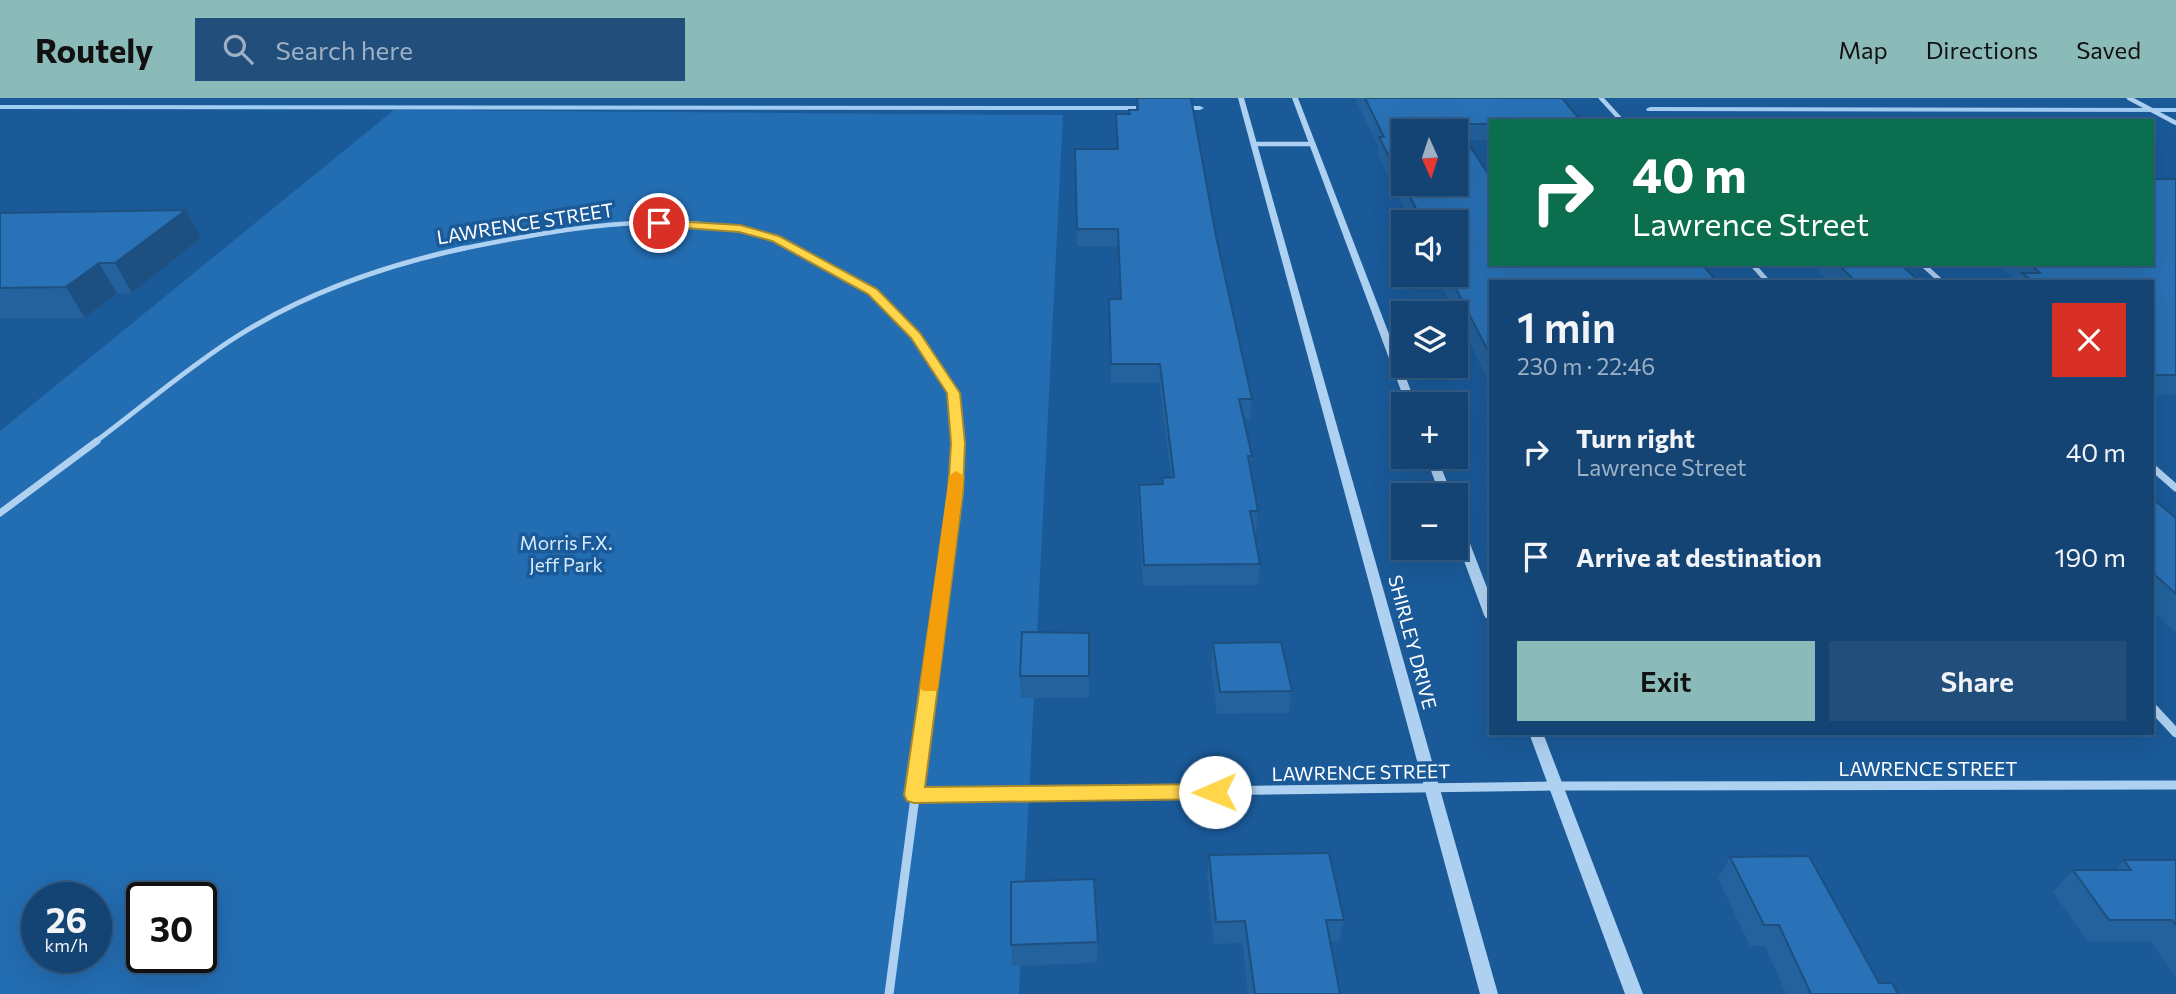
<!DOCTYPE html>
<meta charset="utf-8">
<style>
:root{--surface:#144473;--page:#214e7b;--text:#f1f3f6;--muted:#9db0c4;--line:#335c85;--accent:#8bbbb9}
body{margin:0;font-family:Commissioner,sans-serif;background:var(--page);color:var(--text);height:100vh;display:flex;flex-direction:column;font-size:26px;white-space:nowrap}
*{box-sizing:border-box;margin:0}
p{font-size:23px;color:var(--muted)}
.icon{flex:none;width:38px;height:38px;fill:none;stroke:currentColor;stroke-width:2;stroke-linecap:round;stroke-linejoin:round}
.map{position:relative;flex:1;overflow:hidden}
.drawer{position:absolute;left:1489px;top:182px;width:665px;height:455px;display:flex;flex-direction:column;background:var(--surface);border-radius:0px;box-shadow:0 7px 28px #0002,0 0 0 2px var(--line)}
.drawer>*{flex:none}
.guide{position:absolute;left:1489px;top:21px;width:665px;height:147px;border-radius:0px;box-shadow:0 7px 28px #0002,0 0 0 2px var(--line);background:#0b6e4f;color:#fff;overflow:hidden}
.needle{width:46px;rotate:177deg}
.controls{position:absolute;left:1391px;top:21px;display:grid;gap:14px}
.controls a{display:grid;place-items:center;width:77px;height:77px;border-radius:0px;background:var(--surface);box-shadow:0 7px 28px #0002,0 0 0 2px var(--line);font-size:35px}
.speed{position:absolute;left:21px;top:784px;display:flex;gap:14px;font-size:35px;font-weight:700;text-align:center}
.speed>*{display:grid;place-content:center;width:91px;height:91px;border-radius:50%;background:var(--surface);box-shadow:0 7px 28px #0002,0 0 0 2px var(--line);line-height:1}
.speed small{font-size:18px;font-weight:400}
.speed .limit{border:4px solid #111;border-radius:10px;background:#fff;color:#111}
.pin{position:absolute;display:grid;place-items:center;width:60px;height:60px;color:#fff;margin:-30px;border:4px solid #fff;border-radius:50%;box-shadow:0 2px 7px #0007}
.me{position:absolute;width:77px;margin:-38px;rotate:269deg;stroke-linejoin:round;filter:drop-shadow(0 0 5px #0008)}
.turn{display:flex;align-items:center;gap:24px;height:147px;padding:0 28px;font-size:32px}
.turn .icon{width:91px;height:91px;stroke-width:2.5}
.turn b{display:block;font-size:49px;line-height:60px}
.round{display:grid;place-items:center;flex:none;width:74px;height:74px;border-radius:0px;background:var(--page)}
.head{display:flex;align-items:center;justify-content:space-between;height:119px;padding:0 28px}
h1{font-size:42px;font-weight:600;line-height:52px}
.action{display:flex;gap:14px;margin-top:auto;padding:14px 28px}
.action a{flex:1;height:80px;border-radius:0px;background:var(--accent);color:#111;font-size:28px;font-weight:600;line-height:80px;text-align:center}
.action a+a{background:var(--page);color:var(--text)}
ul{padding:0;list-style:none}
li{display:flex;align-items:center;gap:21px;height:105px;padding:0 28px}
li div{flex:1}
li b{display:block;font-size:26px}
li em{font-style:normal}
header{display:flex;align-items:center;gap:42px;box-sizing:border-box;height:98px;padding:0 35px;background:var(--accent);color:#111}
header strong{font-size:33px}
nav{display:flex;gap:38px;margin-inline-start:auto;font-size:24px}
.search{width:490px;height:63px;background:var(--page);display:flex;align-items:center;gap:18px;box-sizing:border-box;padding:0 24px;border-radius:0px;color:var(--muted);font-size:26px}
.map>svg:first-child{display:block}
.green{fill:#236db2;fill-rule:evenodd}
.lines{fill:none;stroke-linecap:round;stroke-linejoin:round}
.stream{fill:#a2cdf2;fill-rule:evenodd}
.minor-far3{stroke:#afd1f1;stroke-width:4.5}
.minor-far2{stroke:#afd1f1;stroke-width:5}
.minor-far1{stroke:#afd1f1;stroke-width:7}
.minor{stroke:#afd1f1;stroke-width:9}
.tertiary{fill:#afd1f1;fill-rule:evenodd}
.wall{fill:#23629d}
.shaded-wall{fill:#1d5080}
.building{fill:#2972b7;stroke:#1d5080;stroke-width:2;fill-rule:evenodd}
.route{fill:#ffd54a;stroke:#a68a30;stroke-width:2}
.slow{fill:#f59e0b}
.labels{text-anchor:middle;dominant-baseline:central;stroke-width:7;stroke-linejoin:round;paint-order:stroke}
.street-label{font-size:19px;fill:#fff;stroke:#1a5a99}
.park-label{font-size:19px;fill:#d6eafb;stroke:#1a5a99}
</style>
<header>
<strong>Routely</strong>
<div class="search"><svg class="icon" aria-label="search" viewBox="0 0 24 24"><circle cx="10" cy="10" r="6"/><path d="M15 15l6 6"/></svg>Search here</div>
<nav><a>Map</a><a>Directions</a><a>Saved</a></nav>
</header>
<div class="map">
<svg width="2176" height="896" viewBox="0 0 2176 896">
<rect width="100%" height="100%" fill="#1a5a99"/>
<!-- green -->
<path class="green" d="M394,12L1063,17L1019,896H0V333ZM37,800H96V859H37ZM142,800H201V859H142Z"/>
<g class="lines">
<!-- stream -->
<g class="stream">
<polygon points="0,7 1154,8 1158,10 1154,12 0,11"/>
<polygon points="1171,8 1200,8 1204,10 1200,12 1171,12"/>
<polygon points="1650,9 2176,10 2176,14 1647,13 1646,11"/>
</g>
<!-- minor-far3 -->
<g class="minor-far3">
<polyline points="1601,0 1622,23"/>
<polyline points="2129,0 2176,25"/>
<polyline points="1254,46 1312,46"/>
<path d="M456,152C560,131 700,102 797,152"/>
</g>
<!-- minor-far2 -->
<g class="minor-far2">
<polyline points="794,150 874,195 919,244 953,294 958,344"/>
<polyline points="1752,166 1768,184"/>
<polyline points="1922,166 1942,184"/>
<path d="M95,344C142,309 187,270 236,239C305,195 386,167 465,150"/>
</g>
<!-- minor-far1 -->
<g class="minor-far1">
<polyline points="2152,369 2176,390"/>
<polyline points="0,415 97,343"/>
<polyline points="930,588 955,395 958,343"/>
</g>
<!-- minor -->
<g class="minor">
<polyline points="2152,609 2176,635"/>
<polyline points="914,697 1556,688 2176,687"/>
<polyline points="889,896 930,586"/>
</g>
<!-- tertiary -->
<g class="tertiary">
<polygon points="1238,0 1244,0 1498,896 1480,896"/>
<polygon points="1292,0 1298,0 1416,306 1406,306"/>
<polygon points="1426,359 1437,359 1452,397 1440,397"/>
<polygon points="1456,421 1462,425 1491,500 1491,521 1486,520 1484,517 1456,441"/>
<polygon points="1529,635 1543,635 1643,896 1625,896"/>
</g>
</g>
<!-- wall -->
<g class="wall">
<polygon points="1136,0 1191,0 1216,138 1252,301 1250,321 1243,321 1252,358 1250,371 1258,413 1256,433 1254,433 1260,466 1258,487 1143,488 1138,407 1139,387 1162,386 1162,380 1171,379 1159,285 1111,285 1109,201 1120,201 1118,148 1077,148 1075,51 1117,51 1116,16 1129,16 1136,12"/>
<polygon points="1355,0 1562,0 1491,23 1491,42 1465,42 1491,166 1491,288 1436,177 1456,177 1456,124 1411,124 1377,55 1378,48"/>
<polygon points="2176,81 2176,297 2152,297 2152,184 2018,184 1997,166 2152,166"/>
<polygon points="186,112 201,140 132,195 117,195 85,220 0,220 0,115"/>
<polygon points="1811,166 1900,166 1920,184 1829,184"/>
<polygon points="2152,400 2176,420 2176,535 2152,512"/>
<polygon points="1089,535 1089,600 1021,600 1020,578"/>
<polygon points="1213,545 1292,593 1289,615 1217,616 1211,567"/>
<polygon points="1209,757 1344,822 1339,843 1330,844 1340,896 1248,896 1242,845 1214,846 1207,779"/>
<polygon points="1730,759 1879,885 1898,896 1786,896 1765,848 1750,848 1718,781"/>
<polygon points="2124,762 2176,762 2176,879 2150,843 2088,844 2053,794 2073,772 2115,772"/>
<polygon points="1098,844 1097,865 1012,868 1011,847"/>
</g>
<!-- shaded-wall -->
<g class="shaded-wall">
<polygon points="186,112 201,140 132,195 115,165"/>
<polygon points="99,165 117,195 85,220 66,189"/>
</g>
<!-- building -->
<g class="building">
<polygon points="1137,0 1191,0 1216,138 1252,301 1239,301 1252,358 1248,358 1258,413 1250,413 1260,466 1144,467 1139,387 1163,386 1162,380 1174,379 1160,266 1111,266 1109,201 1121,201 1118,131 1077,131 1075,51 1118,51 1116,16 1130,16 1129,12 1138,12"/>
<path d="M1365,0H1562L1581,23H1491V26H1455L1491,80V166H1702L1717,184H1491V259L1449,177H1456V124H1423L1379,39H1384ZM1404,33H1456V86H1404Z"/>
<polygon points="2152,81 2176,81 2176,277 2154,277 2152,276 2152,184 2034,184 2022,175 2040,175 2030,166 2152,166"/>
<polygon points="186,112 115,165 99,165 66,189 0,190 0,115"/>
<polygon points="1838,166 1900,166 1920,184 1856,184"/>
<polygon points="2152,400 2176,420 2176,496 2152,474"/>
<polygon points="1022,534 1089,535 1089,578 1020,578"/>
<polygon points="1281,544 1292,593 1220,594 1213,545"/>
<polygon points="1329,755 1344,822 1326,822 1340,896 1255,896 1245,823 1216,824 1209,757"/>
<polygon points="1809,758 1879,885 1892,885 1898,896 1811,896 1779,827 1764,827 1730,759"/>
<polygon points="2124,762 2176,762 2176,827 2172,822 2109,822 2073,772 2131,772"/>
<polygon points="1094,781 1098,844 1011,847 1011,784"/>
</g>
<!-- route -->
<polygon class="route" points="655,122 740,127 779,138 877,191 920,235 960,295 965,345 963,395 925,689 1215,686 1222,688 1225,694 1222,699 1215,701 914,705 907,703 904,697 948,395 951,345 947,295 911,240 868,196 772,143 739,134 659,128 655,127"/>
<!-- slow -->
<polygon class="slow" points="956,373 964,378 938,589 936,593 923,593 920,589 949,378"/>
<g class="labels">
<!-- street labels -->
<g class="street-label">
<text transform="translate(525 125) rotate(-9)">LAWRENCE STREET</text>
<text transform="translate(1413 544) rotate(75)">SHIRLEY DRIVE</text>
<text x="1928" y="670">LAWRENCE STREET</text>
<text transform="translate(1361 674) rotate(-1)">LAWRENCE STREET</text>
</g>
<!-- park labels -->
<g class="park-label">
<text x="566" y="444">Morris F.X.<tspan x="566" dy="22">Jeff Park</tspan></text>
</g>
</g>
</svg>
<div class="controls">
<a><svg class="needle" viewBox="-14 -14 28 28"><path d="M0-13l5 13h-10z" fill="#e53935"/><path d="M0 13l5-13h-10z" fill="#9db0c4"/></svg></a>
<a><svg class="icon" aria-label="sound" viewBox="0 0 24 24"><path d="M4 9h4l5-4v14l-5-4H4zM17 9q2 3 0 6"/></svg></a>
<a><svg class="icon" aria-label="layers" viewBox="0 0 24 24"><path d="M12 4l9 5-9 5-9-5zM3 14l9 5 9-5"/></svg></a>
<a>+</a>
<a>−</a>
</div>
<div class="speed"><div>26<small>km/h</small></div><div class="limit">30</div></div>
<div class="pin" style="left:659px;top:125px;background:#d93025"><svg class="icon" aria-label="arrive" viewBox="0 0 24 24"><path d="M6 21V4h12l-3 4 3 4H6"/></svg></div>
<svg class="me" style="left:1215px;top:694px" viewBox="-20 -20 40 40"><circle r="19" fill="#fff"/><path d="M0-13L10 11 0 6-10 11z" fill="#ffd54a"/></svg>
<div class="guide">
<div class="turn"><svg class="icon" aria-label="right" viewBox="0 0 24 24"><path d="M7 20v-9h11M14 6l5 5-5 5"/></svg><div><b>40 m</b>Lawrence Street</div></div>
</div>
<section class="drawer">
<div class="head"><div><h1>1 min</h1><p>230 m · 22:46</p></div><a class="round" style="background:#d93025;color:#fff"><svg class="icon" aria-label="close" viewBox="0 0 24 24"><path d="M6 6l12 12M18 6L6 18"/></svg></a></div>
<ul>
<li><svg class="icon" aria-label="right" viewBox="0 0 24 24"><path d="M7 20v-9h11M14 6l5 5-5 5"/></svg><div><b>Turn right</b><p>Lawrence Street</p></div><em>40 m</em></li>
<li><svg class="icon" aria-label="arrive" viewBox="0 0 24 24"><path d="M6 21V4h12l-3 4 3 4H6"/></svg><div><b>Arrive at destination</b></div><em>190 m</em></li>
</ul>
<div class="action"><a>Exit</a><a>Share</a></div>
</section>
</div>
